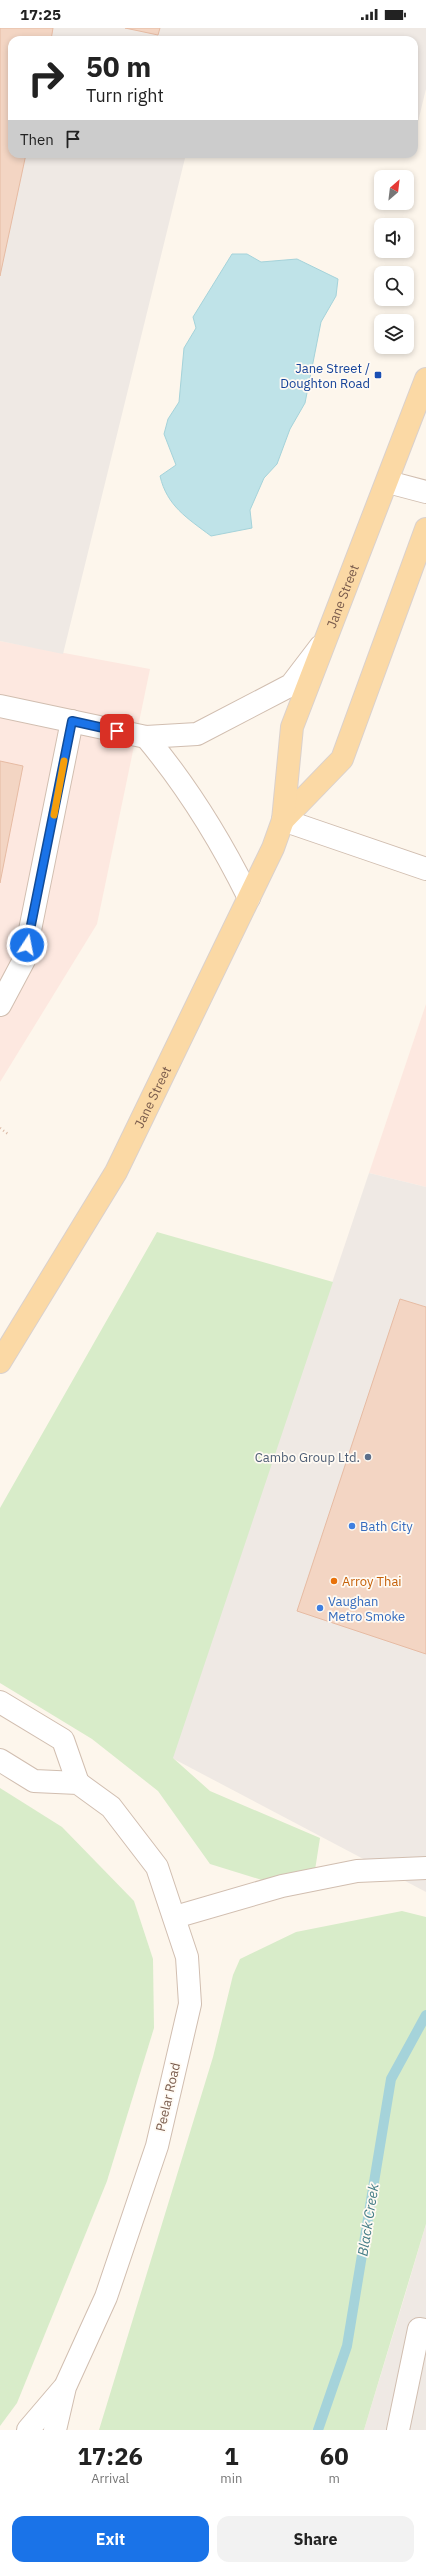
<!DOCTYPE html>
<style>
:root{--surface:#fff;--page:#f2f2f2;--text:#222;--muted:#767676;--accent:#1a73e8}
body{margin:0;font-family:"IBM Plex Sans",sans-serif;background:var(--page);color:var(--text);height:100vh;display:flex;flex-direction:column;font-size:15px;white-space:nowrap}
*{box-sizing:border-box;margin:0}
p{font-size:13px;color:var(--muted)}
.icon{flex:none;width:22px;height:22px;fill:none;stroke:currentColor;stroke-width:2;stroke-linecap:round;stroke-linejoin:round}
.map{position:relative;height:2402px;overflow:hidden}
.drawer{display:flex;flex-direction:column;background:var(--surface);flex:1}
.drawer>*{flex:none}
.top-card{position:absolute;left:8px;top:8px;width:410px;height:122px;border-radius:12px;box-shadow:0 2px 6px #0003;background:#fff;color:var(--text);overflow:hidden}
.needle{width:26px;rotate:28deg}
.fabs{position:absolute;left:374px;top:142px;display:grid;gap:8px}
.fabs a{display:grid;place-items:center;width:40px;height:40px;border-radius:8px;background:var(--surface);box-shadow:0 2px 6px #0003;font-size:20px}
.pin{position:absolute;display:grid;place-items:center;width:34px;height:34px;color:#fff;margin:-17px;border-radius:8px;box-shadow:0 2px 6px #0006}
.me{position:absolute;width:44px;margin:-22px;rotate:11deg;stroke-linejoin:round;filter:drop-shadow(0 0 3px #0008)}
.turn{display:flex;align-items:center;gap:14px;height:84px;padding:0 12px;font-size:18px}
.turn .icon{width:52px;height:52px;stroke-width:2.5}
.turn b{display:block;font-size:28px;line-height:34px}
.then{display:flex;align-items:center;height:38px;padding:0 12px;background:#0003;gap:8px;font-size:15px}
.eta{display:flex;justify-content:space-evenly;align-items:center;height:68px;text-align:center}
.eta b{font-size:24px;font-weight:700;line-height:28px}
.action{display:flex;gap:8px;margin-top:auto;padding:8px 12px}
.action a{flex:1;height:46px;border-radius:12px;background:var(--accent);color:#fff;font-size:16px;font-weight:700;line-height:46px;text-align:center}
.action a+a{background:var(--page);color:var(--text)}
.status{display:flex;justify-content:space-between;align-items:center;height:28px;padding:0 20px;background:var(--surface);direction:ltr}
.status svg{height:11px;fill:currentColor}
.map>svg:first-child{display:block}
.commercial{fill:#fde8e0}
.industrial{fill:#efe9e4}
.green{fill:#d8ecc9}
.water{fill:#bfe3e8;stroke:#a5d3da}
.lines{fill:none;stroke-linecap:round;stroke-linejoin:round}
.stream{stroke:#a5d3da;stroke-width:10}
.building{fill:#f3d5c3;stroke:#e6bba3}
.minor-casing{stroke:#d1beb0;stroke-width:24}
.major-casing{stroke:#dad1cd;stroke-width:24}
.path{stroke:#d9b8a5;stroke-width:2.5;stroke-dasharray:1 3;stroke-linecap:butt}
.minor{stroke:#fff;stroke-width:22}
.major{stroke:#fbd9a5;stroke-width:22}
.route-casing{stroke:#114b97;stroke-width:10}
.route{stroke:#1a73e8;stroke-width:7}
.slow{stroke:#f59e0b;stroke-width:7}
.transit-dot{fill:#1a4fb4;stroke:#fffaf3;stroke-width:1.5}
.service-dot{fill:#5c6f8a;stroke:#fffaf3;stroke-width:1.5}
.shop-dot{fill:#3f7fe0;stroke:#fffaf3;stroke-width:1.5}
.food-dot{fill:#e8710a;stroke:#fffaf3;stroke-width:1.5}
.labels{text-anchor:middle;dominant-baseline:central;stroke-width:3.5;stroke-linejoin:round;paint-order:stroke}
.transit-label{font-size:13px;fill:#164399;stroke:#fffaf3;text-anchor:end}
.street-label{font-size:13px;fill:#7a5c4d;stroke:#fffaf3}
.service-label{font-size:13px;fill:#4e5e75;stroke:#fffaf3;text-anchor:end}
.shop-label{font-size:13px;fill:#366cbe;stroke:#fffaf3;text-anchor:start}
.food-label{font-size:13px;fill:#c56008;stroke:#fffaf3;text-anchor:start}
.water-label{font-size:14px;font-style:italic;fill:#437c86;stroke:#fffaf3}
</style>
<div class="status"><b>17:25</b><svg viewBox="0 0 49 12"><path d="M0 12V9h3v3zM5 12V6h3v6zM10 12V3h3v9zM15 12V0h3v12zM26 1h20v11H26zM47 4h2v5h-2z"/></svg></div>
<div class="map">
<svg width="426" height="2402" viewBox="0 0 426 2402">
<rect width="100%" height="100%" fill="#fdf6ec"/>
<!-- commercial -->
<g class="commercial">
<polygon points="0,613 150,641 97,896 0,1054"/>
<polygon points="426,976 426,1159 369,1145"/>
</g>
<!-- industrial -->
<g class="industrial">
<polygon points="0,0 426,0 426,61 414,110 414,12 12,12 12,126 186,126 63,626 0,613"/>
<polygon points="369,1145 426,1159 426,1864 172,1730"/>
<polygon points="426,2196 426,2402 364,2402 405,2267"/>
</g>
<!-- green -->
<g class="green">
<polygon points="157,1204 333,1254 173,1730 210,1763 320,1810 315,1842 262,1852 210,1836 158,1763 92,1711 0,1655 0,1480"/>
<polygon points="0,1760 62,1799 134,1873 153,1931 154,2000 107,2153 17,2375 0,2398"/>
<polygon points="402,1883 426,1889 426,2196 364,2402 99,2402 213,2029 233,1947 240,1931 296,1904"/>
</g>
<!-- water -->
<path class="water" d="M232,226H247L261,234L297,231L338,251L336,268L321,294L305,375L290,401L277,436L264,450L250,482L252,500L211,508C187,490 167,478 160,448L176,437L164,406L168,391L179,374L184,320L196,300L193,289Z"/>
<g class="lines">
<!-- stream -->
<polyline class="stream" points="318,2402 347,2318 391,2051 426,1987"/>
</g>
<!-- building -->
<g class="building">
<polygon points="0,0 53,0 51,12 12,12 12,126 26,126 0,248"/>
<polygon points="125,0 160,0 158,7"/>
<polygon points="0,733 23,738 0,855"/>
<polygon points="400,1271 426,1279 426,1626 297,1583"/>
</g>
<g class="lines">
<defs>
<g id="minor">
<polyline points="388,454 426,464"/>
<polyline points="0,678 146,709 197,706 291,657 320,619"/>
<path d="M146,709C187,758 221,813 249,870"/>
<polyline points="283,792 426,841"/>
<polyline points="0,977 24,932 72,693"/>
<polyline points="0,1674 63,1712 78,1755"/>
<polyline points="0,1732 34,1753 78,1755 111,1779 157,1839 187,1929 190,1976 157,2118 106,2269 65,2359 55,2402"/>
<polyline points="175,1889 282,1858 357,1843 426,1840"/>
<polyline points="28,2402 63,2361"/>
<polyline points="398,2402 419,2301 426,2302"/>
</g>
<g id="major">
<polyline points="283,792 342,731 426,501"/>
<path id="s1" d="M0,1334L116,1144L273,820L283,792L292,699L426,351"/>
</g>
</defs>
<!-- minor casing -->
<use href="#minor" class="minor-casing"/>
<!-- major casing -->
<use href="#major" class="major-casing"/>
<!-- path -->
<polyline class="path" points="0,1100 8,1106"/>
<!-- minor -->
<use href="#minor" class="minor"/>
<!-- major -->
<use href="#major" class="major"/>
</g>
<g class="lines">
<defs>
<polyline id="route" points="27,917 72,693 117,703"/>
</defs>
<!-- route casing -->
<use href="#route" class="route-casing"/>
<!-- route -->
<use href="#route" class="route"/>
<!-- slow -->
<polyline class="slow" points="54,787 64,733"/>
</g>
<!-- markers -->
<rect class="transit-dot" x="374" y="343" width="8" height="8" rx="2"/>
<circle class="service-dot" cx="368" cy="1429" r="4"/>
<g class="shop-dot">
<circle cx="352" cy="1498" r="4"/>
<circle cx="320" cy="1580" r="4"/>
</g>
<circle class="food-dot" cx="334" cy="1553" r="4"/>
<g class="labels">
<!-- transit labels -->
<g class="transit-label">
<text x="370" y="340">Jane Street /<tspan x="370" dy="15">Doughton Road</tspan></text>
</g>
<!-- street labels -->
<g class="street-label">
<text stroke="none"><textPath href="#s1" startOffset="846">Jane Street</textPath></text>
<text stroke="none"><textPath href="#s1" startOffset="306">Jane Street</textPath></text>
<text transform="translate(168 2069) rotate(-77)">Peelar Road</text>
</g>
<!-- service labels -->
<g class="service-label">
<text x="360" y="1429">Cambo Group Ltd.</text>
</g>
<!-- shop labels -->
<g class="shop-label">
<text x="360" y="1498">Bath City</text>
<text x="328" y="1573">Vaughan<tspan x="328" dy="15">Metro Smoke</tspan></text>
</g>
<!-- food labels -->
<g class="food-label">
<text x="342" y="1553">Arroy Thai</text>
</g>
<!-- water labels -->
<g class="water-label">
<text transform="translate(368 2192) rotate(-81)">Black Creek</text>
</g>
</g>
</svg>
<div class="fabs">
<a><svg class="needle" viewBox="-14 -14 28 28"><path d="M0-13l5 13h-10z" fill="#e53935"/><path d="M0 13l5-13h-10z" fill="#767676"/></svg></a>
<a><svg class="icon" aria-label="sound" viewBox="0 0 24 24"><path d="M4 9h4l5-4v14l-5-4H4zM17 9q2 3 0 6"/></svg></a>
<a><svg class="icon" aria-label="search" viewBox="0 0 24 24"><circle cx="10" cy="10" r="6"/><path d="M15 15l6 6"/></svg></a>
<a><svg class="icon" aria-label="layers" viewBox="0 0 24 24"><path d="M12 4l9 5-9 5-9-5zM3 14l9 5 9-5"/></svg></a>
</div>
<div class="pin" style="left:117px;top:703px;background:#d93025"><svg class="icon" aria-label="arrive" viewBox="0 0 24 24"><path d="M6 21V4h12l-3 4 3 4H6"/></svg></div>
<svg class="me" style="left:27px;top:917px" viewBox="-20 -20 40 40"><circle r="17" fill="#1a73e8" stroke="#fff" stroke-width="3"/><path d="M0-11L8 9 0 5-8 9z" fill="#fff"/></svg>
<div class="top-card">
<div class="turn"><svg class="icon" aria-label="right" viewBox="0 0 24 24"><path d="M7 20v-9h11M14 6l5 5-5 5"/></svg><div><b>50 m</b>Turn right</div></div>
<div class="then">Then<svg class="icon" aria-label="arrive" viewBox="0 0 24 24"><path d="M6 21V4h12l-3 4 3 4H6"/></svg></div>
</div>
</div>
<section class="drawer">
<div class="eta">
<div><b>17:26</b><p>Arrival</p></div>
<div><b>1</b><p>min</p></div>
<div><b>60</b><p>m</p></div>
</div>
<div class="action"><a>Exit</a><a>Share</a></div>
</section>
